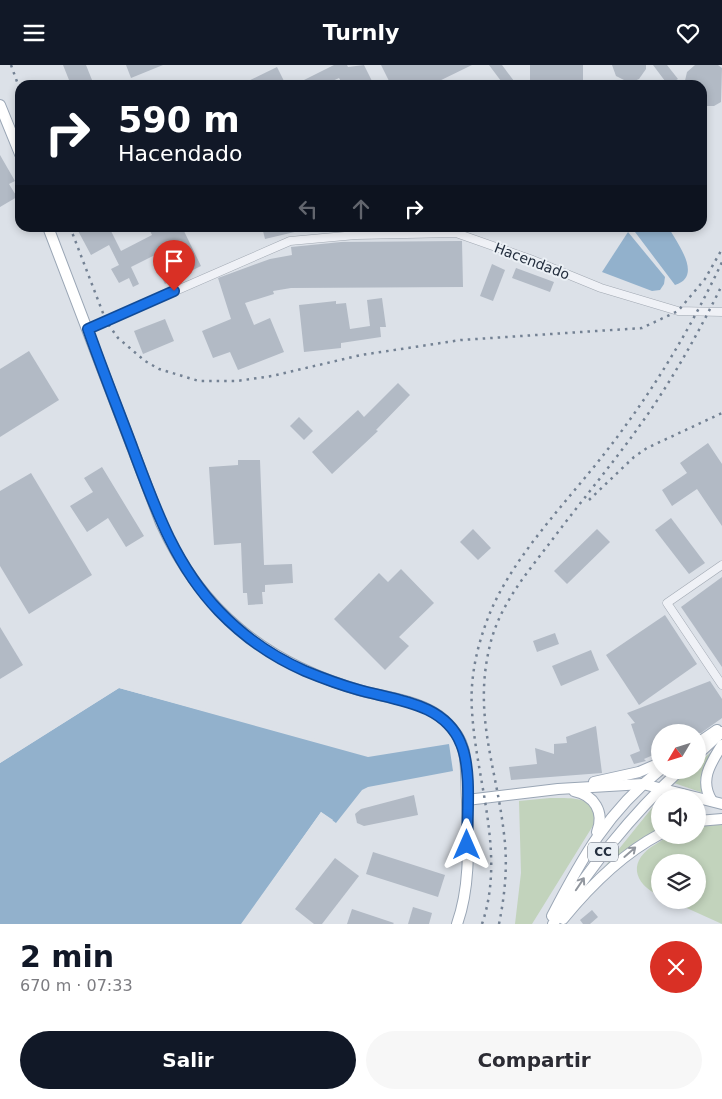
<!DOCTYPE html>
<html lang="es">
<meta charset="utf-8">
<style>
:root{--surface:#fff;--page:#f7f7f7;--text:#2b2b33;--muted:#7c7c81;--accent:#111827}
body{margin:0;font-family:"DejaVu Sans",sans-serif;background:var(--page);color:var(--text);height:100vh;display:flex;flex-direction:column;font-size:19px;white-space:nowrap}
*{box-sizing:border-box;margin:0}
p{font-size:16px;color:var(--muted)}
.icon{flex:none;width:28px;height:28px;fill:none;stroke:currentColor;stroke-width:2;stroke-linecap:round;stroke-linejoin:round}
.map{position:relative;height:859px;overflow:hidden}
.drawer{display:flex;flex-direction:column;background:var(--surface);flex:1}
.drawer>*{flex:none}
.guide{position:absolute;left:15px;top:15px;width:692px;height:152px;border-radius:15px;box-shadow:0 2px 8px #0003;background:#111827;color:#fff;overflow:hidden}
.needle{width:32px;rotate:232deg}
.tools{position:absolute;left:651px;top:659px;display:grid;gap:10px}
.tools a{display:grid;place-items:center;width:55px;height:55px;border-radius:50%;background:var(--surface);box-shadow:0 2px 8px #0003;font-size:25px}
.pin{position:absolute;display:grid;place-items:center;width:42px;height:42px;color:#fff;margin:-51px -21px;border-radius:50% 50% 50% 0;rotate:-45deg;box-shadow:0 0 5px #0007}
.pin .icon{rotate:45deg}
.me{position:absolute;width:55px;margin:-28px;rotate:0deg;stroke-linejoin:round;filter:drop-shadow(0 0 4px #0008)}
.turn{display:flex;align-items:center;gap:18px;height:105px;padding:0 20px;font-size:22px}
.turn .icon{width:65px;height:65px;stroke-width:2.5}
.turn b{display:block;font-size:35px;line-height:42px}
.lanes{display:flex;align-items:center;height:48px;padding:0 20px;background:#0003;justify-content:center;gap:25px;direction:ltr}
.lanes .off{opacity:.35}
.round{display:grid;place-items:center;flex:none;width:52px;height:52px;border-radius:26px;background:var(--page)}
.headline{display:flex;align-items:center;justify-content:space-between;height:85px;padding:0 20px}
h1{font-size:30px;font-weight:600;line-height:38px;color:var(--accent)}
.cta{display:flex;gap:10px;margin-top:auto;padding:10px 20px}
.cta a{flex:1;height:58px;border-radius:30px;background:var(--accent);color:#fff;font-size:20px;font-weight:600;line-height:58px;text-align:center}
.cta a+a{background:var(--page);color:var(--text)}
header{display:flex;justify-content:space-between;align-items:center;height:65px;padding:0 20px;background:var(--accent);color:#fff;font-size:22px;font-weight:600}
.map>svg:first-child{display:block}
.green{fill:#c2d3bc}
.water{fill:#92b1cc}
.pier{fill:#dce1e8}
.building{fill:#b2bac5}
.lines{fill:none;stroke-linecap:round;stroke-linejoin:round}
.minor-casing{stroke:#a1a8b2;stroke-width:9}
.major-casing{stroke:#9aa6b5;stroke-width:12}
.minor{stroke:#eff1f6;stroke-width:8}
.major{stroke:#fff;stroke-width:10}
.rail{stroke:#738193;stroke-width:2.5;stroke-dasharray:2.5 5;stroke-linecap:butt}
.oneway{stroke:#92979f}
.route-casing{stroke:#114b97;stroke-width:12}
.route{stroke:#1a73e8;stroke-width:9}
.labels{text-anchor:middle;dominant-baseline:central;stroke-width:4;stroke-linejoin:round;paint-order:stroke}
.shield{fill:#ebf0f5;stroke:#606976;stroke-width:1}
.shield-label{font-size:12px;font-weight:bold;fill:#242f3f}
.street-label{font-size:14px;fill:#242f3f;stroke:#ebf0f5}
</style>
<header><svg class="icon" aria-label="menu" viewBox="0 0 24 24"><path d="M4 6h16M4 12h16M4 18h16"/></svg>Turnly<svg class="icon" aria-label="heart" viewBox="0 0 24 24"><path d="M12 20l-8-8c-3-5 5-10 8-4 3-6 11-1 8 4z"/></svg></header>
<div class="map">
<svg width="722" height="859" viewBox="0 0 722 859">
<rect width="100%" height="100%" fill="#dce1e8"/>
<!-- green -->
<g class="green">
<polygon points="716,683 700,715 703,728 674,718 690,705 698,705 698,698"/>
<path d="M550,733C569,733 601,730 594,759L532,859H515L521,808L519,736Z"/>
<polygon points="660,733 660,764 639,775 598,810"/>
<path d="M722,759V859L669,835H698V798H660V831C632,818 628,795 656,779C661,776 668,771 674,770C681,769 690,770 698,770V762Z"/>
</g>
<!-- water -->
<g class="water">
<path d="M635,163H669C678,180 703,211 675,220L635,167Z"/>
<polygon points="628,167 665,212 664,219 660,225 652,226 602,207"/>
<polygon points="119,623 368,692 449,679 453,706 368,722 362,725 336,758 321,747 241,859 0,859 0,698"/>
</g>
<!-- pier -->
<g class="pier">
<polygon points="119,620 337,680 337,682 119,623 0,698 0,695"/>
<polygon points="321,747 333,755 331,757 322,751 244,859 242,859"/>
</g>
<!-- building -->
<g class="building">
<polygon points="63,0 86,0 94,20 71,20"/>
<polygon points="126,0 163,0 131,13"/>
<polygon points="334,0 347,0 348,2 364,0 374,20 343,20 339,13 324,20 294,20"/>
<polygon points="381,0 472,0 431,20 391,20"/>
<polygon points="489,0 502,0 517,20 504,20"/>
<rect x="530" y="0" width="53" height="20"/>
<polygon points="612,0 646,0 646,4 639,14 630,18 616,11"/>
<polygon points="653,0 667,0 678,14 668,20"/>
<polygon points="695,0 718,0 722,3 721,37 714,41 702,41 702,20 684,20 687,7"/>
<polygon points="277,2 286,20 240,20"/>
<polygon points="0,90 15,116 9,119 17,132 0,142"/>
<polygon points="76,162 109,162 121,186 152,170 148,162 182,162 201,201 165,219 160,209 168,205 159,188 131,202 139,219 133,222 129,213 119,218 111,204 119,200 109,180 91,190"/>
<polygon points="262,162 303,162 303,165 265,174"/>
<polygon points="462,176 463,222 291,223 273,226 274,229 245,238 254,260 270,253 284,287 238,305 230,287 213,293 202,266 231,254 218,213 270,194 292,190 291,182 341,177"/>
<polygon points="492,199 505,205 493,236 480,231"/>
<polygon points="516,203 554,217 550,227 512,213"/>
<polygon points="382,233 386,262 380,262 381,272 341,278 341,283 304,287 299,240 336,236 336,239 346,238 350,264 370,261 367,235"/>
<polygon points="165,254 174,276 143,289 134,266"/>
<polygon points="29,286 59,335 0,372 0,304"/>
<polygon points="398,318 410,330 376,365 378,366 332,409 312,387 358,345 364,352"/>
<polygon points="299,352 313,366 304,375 290,361"/>
<polygon points="708,378 722,399 722,461 697,424 672,441 662,425 687,408 680,398"/>
<polygon points="238,395 260,395 264,500 292,499 293,518 265,520 265,527 262,527 263,539 248,540 247,528 243,528 241,478 214,480 209,402 238,400"/>
<polygon points="102,402 144,471 126,482 108,453 87,467 70,441 93,427 84,413"/>
<polygon points="31,408 92,510 29,549 0,501 0,426"/>
<polygon points="671,453 705,498 689,509 655,465"/>
<polygon points="473,464 491,483 478,495 460,477"/>
<polygon points="597,464 610,477 567,519 554,506"/>
<polygon points="401,504 434,538 399,572 409,581 385,605 334,554 379,508 388,517"/>
<polygon points="722,512 722,602 681,542"/>
<polygon points="665,550 697,599 639,640 606,590"/>
<polygon points="0,562 23,600 0,614"/>
<polygon points="555,568 559,579 537,587 533,576"/>
<polygon points="591,585 599,605 561,621 552,601"/>
<polygon points="710,616 722,634 722,653 701,668 660,668 660,687 644,694 646,696 634,699 630,690 640,686 631,659 635,658 627,648"/>
<polygon points="596,661 602,708 511,715 509,702 537,699 535,683 554,689 554,679 567,678 566,672"/>
<polygon points="414,730 418,750 364,761 357,758 355,749 361,744"/>
<polygon points="373,787 445,810 438,832 366,809"/>
<polygon points="335,793 359,811 322,859 314,859 295,844"/>
<polygon points="413,842 432,848 429,859 408,859"/>
<polygon points="352,844 394,858 393,859 347,859"/>
<polygon points="592,845 598,852 590,859 583,859 580,855"/>
</g>
<g class="lines">
<defs>
<g id="minor">
<polyline points="88,264 290,176 356,170 456,168 530,194 601,223 678,246 722,247"/>
<polyline points="722,500 667,538 722,620"/>
</g>
<g id="major">
<polyline points="0,40 20,89"/>
<path d="M48,162L161,458C201,546 266,598 359,625C386,633 422,635 444,655C453,663 461,674 464,686C467,702 466,719 467,735C468,776 471,820 457,859"/>
<polyline points="698,678 717,665"/>
<polyline points="698,689 722,667"/>
<polyline points="594,717 639,707 660,698"/>
<path d="M574,726C594,730 605,747 597,767"/>
<polyline points="467,735 558,724 643,719 722,739"/>
<path d="M712,736C699,716 710,699 722,680"/>
<polyline points="698,756 722,754"/>
<path d="M552,851C582,793 608,746 660,705"/>
<path d="M563,854C590,821 622,789 660,769"/>
<path d="M553,859C591,802 629,752 680,705"/>
</g>
</defs>
<!-- minor casing -->
<use href="#minor" class="minor-casing"/>
<!-- major casing -->
<use href="#major" class="major-casing"/>
<!-- minor -->
<use href="#minor" class="minor"/>
<!-- major -->
<use href="#major" class="major"/>
<!-- rail -->
<g class="rail">
<polyline points="11,0 20,25"/>
<polyline points="70,162 106,256 118,273 145,296 159,304 199,316 237,316 272,311 361,290 461,275 642,263 678,246 705,214 722,184"/>
<polyline points="589,435 634,392 647,383 722,348"/>
<path d="M482,859C506,789 476,716 472,646C470,618 475,590 484,564C505,498 566,439 608,384C653,326 691,263 722,197"/>
<path d="M499,859C505,829 508,800 504,769C496,699 472,648 491,576C501,539 526,509 549,479C578,440 610,402 638,363C670,319 698,269 722,220"/>
</g>
</g>
<!-- one-way arrows -->
<defs><path id="oneway-shaft" d="M-6 0H5M1.5-3L5.5 0L1.5 3" fill="none" stroke-width="1.6" stroke-linecap="round" stroke-linejoin="round" transform="scale(1.25)"/></defs>
<g class="oneway">
<use href="#oneway-shaft" transform="translate(630 787) rotate(-41)"/>
<use href="#oneway-shaft" transform="translate(580 819) rotate(-56)"/>
</g>
<g class="lines">
<defs>
<path id="route" d="M174,226L88,264C102,304 118,344 133,384C155,443 175,500 219,546C243,571 273,592 305,606C322,613 341,620 359,625C395,635 445,638 461,679C472,705 467,751 467,780"/>
</defs>
<!-- route casing -->
<use href="#route" class="route-casing"/>
<!-- route -->
<use href="#route" class="route"/>
</g>
<g class="labels">
<!-- shield labels -->
<rect class="shield" x="588" y="777.5" width="30" height="19" rx="4"/>
<g class="shield-label">
<text x="603" y="787">CC</text>
</g>
<!-- street labels -->
<g class="street-label">
<text transform="translate(532 196) rotate(21)">Hacendado</text>
</g>
</g>
</svg>
<div class="tools">
<a><svg class="needle" viewBox="-14 -14 28 28"><path d="M0-13l5 13h-10z" fill="#e53935"/><path d="M0 13l5-13h-10z" fill="#7c7c81"/></svg></a>
<a><svg class="icon" aria-label="sound" viewBox="0 0 24 24"><path d="M4 9h4l5-4v14l-5-4H4zM17 9q2 3 0 6"/></svg></a>
<a><svg class="icon" aria-label="layers" viewBox="0 0 24 24"><path d="M12 4l9 5-9 5-9-5zM3 14l9 5 9-5"/></svg></a>
</div>
<div class="pin" style="left:174px;top:226px;background:#d93025"><svg class="icon" aria-label="arrive" viewBox="0 0 24 24"><path d="M6 21V4h12l-3 4 3 4H6"/></svg></div>
<svg class="me" style="left:467px;top:780px" viewBox="-20 -20 40 40"><path d="M0-17L14 15 0 8-14 15z" fill="#1a73e8" stroke="#fff" stroke-width="4"/></svg>
<div class="guide">
<div class="turn"><svg class="icon" aria-label="right" viewBox="0 0 24 24"><path d="M7 20v-9h11M14 6l5 5-5 5"/></svg><div><b>590 m</b>Hacendado</div></div>
<div class="lanes"><svg class="icon off" aria-label="left" viewBox="0 0 24 24"><path d="M17 20v-9H6M10 6l-5 5 5 5"/></svg><svg class="icon off" aria-label="ahead" viewBox="0 0 24 24"><path d="M12 20V5M6 11l6-6 6 6"/></svg><svg class="icon" aria-label="right" viewBox="0 0 24 24"><path d="M7 20v-9h11M14 6l5 5-5 5"/></svg></div>
</div>
</div>
<section class="drawer">
<div class="headline"><div><h1>2 min</h1><p>670 m · 07:33</p></div><a class="round" style="background:#d93025;color:#fff"><svg class="icon" aria-label="close" viewBox="0 0 24 24"><path d="M6 6l12 12M18 6L6 18"/></svg></a></div>
<div class="cta"><a>Salir</a><a>Compartir</a></div>
</section>
